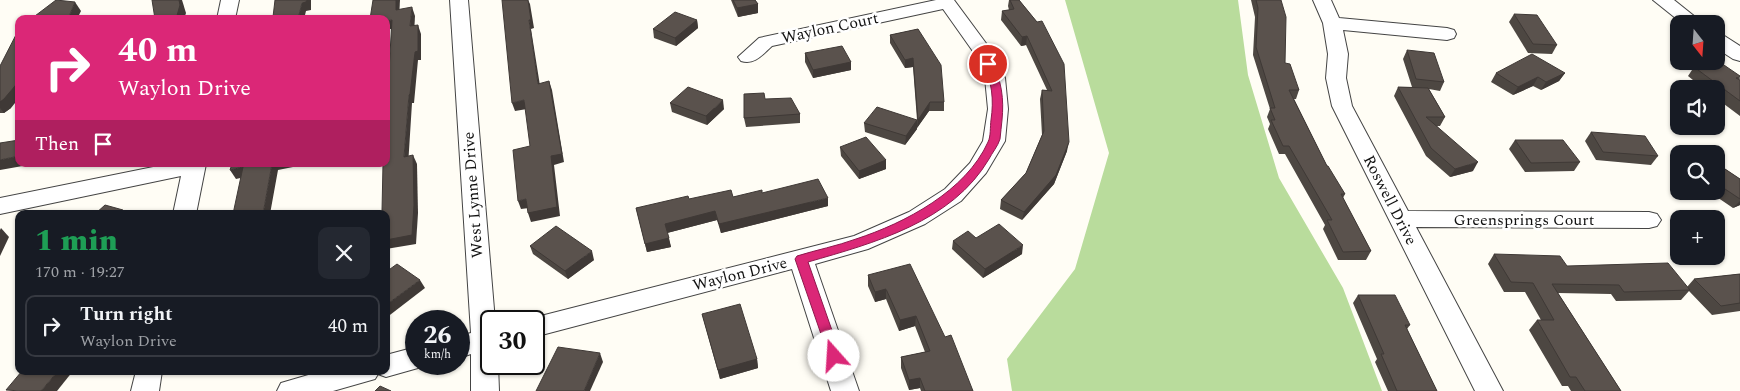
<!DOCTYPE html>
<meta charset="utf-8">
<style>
:root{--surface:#171b24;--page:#242831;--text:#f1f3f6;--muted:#9ea1a6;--line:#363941}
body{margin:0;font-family:Spectral,serif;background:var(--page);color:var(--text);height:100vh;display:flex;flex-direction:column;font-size:19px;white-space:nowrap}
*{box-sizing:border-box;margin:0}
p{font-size:16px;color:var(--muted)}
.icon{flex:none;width:28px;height:28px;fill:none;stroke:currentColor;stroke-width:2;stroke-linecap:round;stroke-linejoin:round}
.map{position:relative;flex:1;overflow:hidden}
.sheet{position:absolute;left:15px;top:210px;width:375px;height:165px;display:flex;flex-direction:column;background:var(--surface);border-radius:10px;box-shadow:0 1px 4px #0004}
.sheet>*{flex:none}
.banner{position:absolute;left:15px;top:15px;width:375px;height:152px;border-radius:10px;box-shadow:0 1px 4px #0004;background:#db2777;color:#fff;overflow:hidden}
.needle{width:32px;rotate:163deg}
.controls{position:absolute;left:1670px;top:15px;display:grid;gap:10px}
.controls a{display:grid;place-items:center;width:55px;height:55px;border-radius:10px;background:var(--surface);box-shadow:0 1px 4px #0004;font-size:25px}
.speed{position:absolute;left:405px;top:310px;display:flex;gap:10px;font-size:25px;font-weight:700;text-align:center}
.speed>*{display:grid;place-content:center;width:65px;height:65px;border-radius:50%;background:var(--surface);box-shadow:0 1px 4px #0004;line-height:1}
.speed small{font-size:12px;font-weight:400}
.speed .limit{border:2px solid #111;border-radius:8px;background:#fff;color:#111}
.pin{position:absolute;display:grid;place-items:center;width:42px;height:42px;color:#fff;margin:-21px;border:2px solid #fff;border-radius:50%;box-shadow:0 1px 5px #0007}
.me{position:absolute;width:55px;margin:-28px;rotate:341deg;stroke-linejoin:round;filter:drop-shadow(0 0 4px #0008)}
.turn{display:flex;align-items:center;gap:18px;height:105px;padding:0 20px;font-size:22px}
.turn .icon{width:65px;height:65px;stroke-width:2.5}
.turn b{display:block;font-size:35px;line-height:42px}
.then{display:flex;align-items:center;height:48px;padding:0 20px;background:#0003;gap:10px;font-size:19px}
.round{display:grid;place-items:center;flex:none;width:52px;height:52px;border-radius:10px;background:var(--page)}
.head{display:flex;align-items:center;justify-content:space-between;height:85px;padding:0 20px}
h1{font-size:30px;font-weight:800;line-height:38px;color:#1e9e55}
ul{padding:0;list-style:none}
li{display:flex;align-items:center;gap:15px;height:62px;margin:0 10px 8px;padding:0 10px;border:2px solid var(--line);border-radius:10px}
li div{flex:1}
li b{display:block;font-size:19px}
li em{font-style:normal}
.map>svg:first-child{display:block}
.forest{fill:#b9dc9c}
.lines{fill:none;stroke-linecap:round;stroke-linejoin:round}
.minor-casing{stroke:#444;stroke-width:2}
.minor{fill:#fff;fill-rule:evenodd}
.wall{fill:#4d4742}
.shaded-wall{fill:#3f3936}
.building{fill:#5a524d;stroke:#3f3936}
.route{fill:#db2777;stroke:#8e194d}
.labels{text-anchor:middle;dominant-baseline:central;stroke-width:5;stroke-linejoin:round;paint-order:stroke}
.street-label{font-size:16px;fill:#111;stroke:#fff}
</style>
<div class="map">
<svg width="1740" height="391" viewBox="0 0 1740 391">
<rect width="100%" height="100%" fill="#fffdf5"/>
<!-- forest -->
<polygon class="forest" points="1065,0 1238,0 1248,75 1279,178 1343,288 1382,391 1012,391 1007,359 1075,269 1109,153"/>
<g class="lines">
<defs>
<g id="minor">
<polygon points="221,0 239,0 235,19 217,19"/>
<polygon points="450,0 468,0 495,321 491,321 491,364 498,364 499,391 471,391 471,354 459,358 459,336 471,333"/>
<path d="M936,0H954L991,50L1005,78L1008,109L1005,141L986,173L961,201L925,224L868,249L815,264L859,391H831L792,269L534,337V321H524L525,320L854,236L909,212L945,189L970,163L983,141L988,109L985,78L972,50L943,9L772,46C762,55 755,65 741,61L738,57L759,38Z"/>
<polygon points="1313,0 1331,0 1339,18 1447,28 1454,30 1456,34 1454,38 1447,40 1343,30 1348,54 1346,78 1352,106 1408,211 1649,212 1657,214 1661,220 1657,226 1649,228 1416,227 1503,391 1475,391 1332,106 1326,78 1328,54 1323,23"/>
<polygon points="1653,0 1674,0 1704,24 1683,24"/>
<polygon points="1716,33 1723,35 1740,46 1740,61 1733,59 1716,48"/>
<polygon points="168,164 206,164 196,214 173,214 181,176 0,214 0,198"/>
<polygon points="416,347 416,364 426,364 425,366 386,377 378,374 375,379 333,391 277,391 281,383 322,371 386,371 386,355"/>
<polygon points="136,371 162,371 159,391 131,391"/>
</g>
</defs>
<!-- minor casing -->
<use href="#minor" class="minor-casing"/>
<!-- minor -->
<use href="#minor" class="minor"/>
</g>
<!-- wall -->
<g class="wall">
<polygon points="731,0 755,0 758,4 758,13 738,17"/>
<polygon points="1009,0 1019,0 1037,22 1067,151 1054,184 1022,220 1000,209 1001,200 1026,173 1042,135 1040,99 1042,90 1047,90 1026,45 1021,46 1001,20 1002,11 1009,10 1008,6"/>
<polygon points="1251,0 1281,0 1285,63 1299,90 1296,99 1294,99 1327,166 1345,194 1343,198 1371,251 1366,260 1338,260 1323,229 1325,225 1285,154 1279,154 1268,129 1270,124 1267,117 1270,109 1253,55 1255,17"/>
<polygon points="1514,14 1557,45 1552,54 1528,53 1509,22"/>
<polygon points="697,20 698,28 676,46 654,38 653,29"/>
<polygon points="918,29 944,102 944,111 929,111 917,128 917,127 917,129 905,145 865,132 864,123 917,120 913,67 905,68 890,43 890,35"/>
<polygon points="1407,50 1444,82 1440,91 1429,89 1445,117 1440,126 1437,126 1473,171 1450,177 1426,156 1394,96 1398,87 1412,87 1403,59"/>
<polygon points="805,53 851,62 851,70 813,78 805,62"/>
<polygon points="0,66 11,108 4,113 0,113"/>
<polygon points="1694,67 1740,78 1739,80 1740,80 1740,116 1716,98 1716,89 1704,89 1688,76"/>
<polygon points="1496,73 1565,73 1559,81 1541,90 1533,86 1513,95 1491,82"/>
<polygon points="765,99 800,114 800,123 746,127 744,118"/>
<polygon points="670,103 724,109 707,125 672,112"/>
<polygon points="1591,132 1658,156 1651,165 1596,160 1585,141"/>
<polygon points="1515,140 1580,162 1574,171 1525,172 1509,149"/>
<polygon points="840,147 886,160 886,169 859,179 841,156"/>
<polygon points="1716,163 1740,179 1740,205 1733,208 1708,191 1716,191"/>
<polygon points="1679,171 1679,178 1675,176"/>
<polygon points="762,193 828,206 721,233 717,220 667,233 671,247 647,252 636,208 689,199 733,197"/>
<polygon points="976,238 1022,254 983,278 952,249 953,241"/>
<polygon points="530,246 594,260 568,279 533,254"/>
<polygon points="1494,254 1567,266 1687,287 1694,279 1740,274 1740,311 1712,315 1689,291 1681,300 1616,301 1611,294 1558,293 1621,391 1571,391 1568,386 1562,386 1529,330 1537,320 1541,320 1525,292 1504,292 1488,264"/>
<polygon points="868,275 945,337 973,391 921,391 920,388 909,390 901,368 901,357 925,352 915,326 899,331 886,299 875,302 868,286"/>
<polygon points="1358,295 1410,325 1407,329 1437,391 1388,391 1375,362 1377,359 1353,303"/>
<polygon points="702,314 757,359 758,368 720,379"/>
</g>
<!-- shaded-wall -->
<g class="shaded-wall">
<polygon points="179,0 182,0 186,13 184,19 176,19"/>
<polygon points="307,0 311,0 311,10 306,11 304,19 298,19 302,3"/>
<polygon points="396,0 400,0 399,18 396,10"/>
<polygon points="528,0 530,4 534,28 531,29 541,92 538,84 529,20"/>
<polygon points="75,2 81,11 77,19 68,19"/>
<polygon points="758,4 758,13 738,17 737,8"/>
<polygon points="412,7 415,16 414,35 410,26"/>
<polygon points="392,20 395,28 386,30 386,21"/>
<polygon points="697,20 698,28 676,46 675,38"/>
<polygon points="418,25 421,34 421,60 418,60 414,103 412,103 408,166 404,157 409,95"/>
<polygon points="1027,36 1026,45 1021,46 1022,37"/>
<polygon points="913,58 913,67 905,68 905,60"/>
<polygon points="851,62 851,70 813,78 813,70"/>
<polygon points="1565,73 1559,81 1541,90 1546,82"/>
<polygon points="1538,77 1533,86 1513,95 1518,87"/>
<polygon points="19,81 19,98 11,108 4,113 0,108 0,102"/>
<polygon points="549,81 552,90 564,162 554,165 560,216 531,222 528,213 551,156"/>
<polygon points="524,100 527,109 515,111 512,103"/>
<polygon points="723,100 724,109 707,125 706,116"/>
<polygon points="930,102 929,111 917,128 918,120"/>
<polygon points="917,120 917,129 905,145 906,136"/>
<polygon points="1069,142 1067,151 1054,184 1022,220 1024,212"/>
<polygon points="413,155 417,164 418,213 416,244 386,249 386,240"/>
<polygon points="19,156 19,164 34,164 0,170 0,160"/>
<polygon points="886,160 886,169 859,179 859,171"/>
<polygon points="1478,162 1473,171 1450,177 1455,169"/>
<polygon points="272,164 298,164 298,166 278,170 270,214 263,214"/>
<polygon points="243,167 249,176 236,179 230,170"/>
<polygon points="828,198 828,206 721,233 719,224"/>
<polygon points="526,199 529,208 521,209 518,201"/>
<polygon points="1740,201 1740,205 1733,208"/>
<polygon points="123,210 126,214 119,214"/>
<polygon points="715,211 717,220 667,233 665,224"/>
<polygon points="1,228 9,237 0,256 0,230"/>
<polygon points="669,238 671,247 647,252 645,244"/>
<polygon points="1023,245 1022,254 983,278 985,269"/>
<polygon points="592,251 594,260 568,279 565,271"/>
<polygon points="420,280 425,288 386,318 386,305"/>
<polygon points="886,289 886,299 875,302 875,292"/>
<polygon points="916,316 915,326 899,331 900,320"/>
<polygon points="600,353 603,362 590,391 584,391"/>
<polygon points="757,359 758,368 720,379 718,370"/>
<polygon points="58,371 73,371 57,391 41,391"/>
<polygon points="920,378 920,388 909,390 909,380"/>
</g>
<!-- building -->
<g class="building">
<polygon points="56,0 75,2 68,19 31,19"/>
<polygon points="152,0 179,0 180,5 176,19 155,19"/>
<polygon points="275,0 307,0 306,2 302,3 298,19 262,19 273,17"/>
<polygon points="373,0 396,0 396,10 412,7 410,26 418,25 418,51 415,52 410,94 409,95 404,157 413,155 414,205 412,235 386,240 386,214 379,214 379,211 382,211 383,164 386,164 386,70 389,70 392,20 386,21 386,19 370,19"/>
<polygon points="502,0 528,0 531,20 529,20 538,84 549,81 562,154 551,156 557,207 528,213 526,199 518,201 513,150 530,146 524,100 512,103"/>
<polygon points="733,0 755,0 758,4 737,8"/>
<polygon points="1010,0 1019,0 1037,22 1042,21 1064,64 1069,142 1056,175 1024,212 1001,200 1026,173 1044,131 1042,90 1052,91 1027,36 1022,37 1002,11 1014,9"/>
<polygon points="1256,0 1281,0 1286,17 1285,63 1290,64 1299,90 1289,90 1327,166 1328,166 1345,194 1341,194 1371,251 1343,252 1327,220 1332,220 1289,146 1283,146 1271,120 1275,120 1270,108 1275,108 1256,47 1258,8"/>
<polygon points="675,12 697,20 675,38 653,29"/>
<polygon points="1514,14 1537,15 1557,45 1533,44"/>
<polygon points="19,29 19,81 4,99 0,102 0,66"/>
<polygon points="918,29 941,65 944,102 930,102 918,120 913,58 905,60 890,35"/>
<polygon points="842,46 851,62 813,70 805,53"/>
<polygon points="1407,50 1434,53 1444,82 1416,79"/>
<polygon points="1532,54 1565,73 1546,82 1538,77 1518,87 1496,73"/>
<polygon points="1721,63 1740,76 1740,77 1736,78 1740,80 1740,101 1694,67"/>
<polygon points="688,87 723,100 706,116 670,103"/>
<polygon points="1398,87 1428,88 1445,117 1426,117 1478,162 1455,169 1431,148"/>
<polygon points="764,93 765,99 791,98 800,114 744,118 744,94"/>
<polygon points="877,107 917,120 906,136 864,123"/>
<polygon points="1591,132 1645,136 1658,156 1603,152"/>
<polygon points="866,137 886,160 859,171 840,147"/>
<polygon points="19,140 19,156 0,160 0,143"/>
<polygon points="1515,140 1563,140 1580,162 1531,163"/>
<polygon points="1716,163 1740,179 1740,199 1716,183"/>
<polygon points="232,164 272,164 263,214 233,214 243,167 230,170"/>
<polygon points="818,179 828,198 719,224 715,211 665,224 669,238 645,244 636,208 688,196 689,199 731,190 733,197 762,190 762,193"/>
<polygon points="105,205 123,210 119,214 95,214"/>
<polygon points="68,211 79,214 64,214"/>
<polygon points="999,224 1023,245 985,269 953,241 968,231 976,238"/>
<polygon points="556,226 592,251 565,271 530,246"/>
<polygon points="1494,254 1560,256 1567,266 1668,263 1690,290 1624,292 1619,285 1552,284 1621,391 1585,391 1576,377 1570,377 1537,320 1554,320 1533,283 1511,282"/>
<polygon points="397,264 420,280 386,305 386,272"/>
<polygon points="910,264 945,337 951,335 973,391 925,391 920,378 909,380 901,357 930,351 916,316 900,320 886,289 875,292 868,275"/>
<polygon points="1740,274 1740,303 1721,306 1694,279"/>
<polygon points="1358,295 1395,295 1410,325 1405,325 1437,391 1397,391 1381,354 1384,354"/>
<polygon points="740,304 757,359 718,370 702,314"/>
<polygon points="558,347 600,353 584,391 536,391"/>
<polygon points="22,371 58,371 41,391 21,391 6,390"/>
<polygon points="380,386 391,391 375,391"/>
</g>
<!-- route -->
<path class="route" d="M988,61L991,62C1002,79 1004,100 1002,120C1001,126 1001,133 1000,139C998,146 992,153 989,159C952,222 874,243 808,262L841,356L839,360L834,362L830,360L795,259L797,256C816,250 837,246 856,239C905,223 966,191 988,142C991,136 990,127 991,120C994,100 992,81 983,64Z"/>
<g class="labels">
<!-- street labels -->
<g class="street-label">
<text transform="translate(830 28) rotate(-12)">Waylon Court</text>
<text transform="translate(473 195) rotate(-94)">West Lynne Drive</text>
<text transform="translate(1390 200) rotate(63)">Roswell Drive</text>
<text x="1524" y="220">Greensprings Court</text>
<text transform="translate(740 274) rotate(-14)">Waylon Drive</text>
</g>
</g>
</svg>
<div class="controls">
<a><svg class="needle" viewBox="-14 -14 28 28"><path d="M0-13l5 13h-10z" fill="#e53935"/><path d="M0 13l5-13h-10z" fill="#9ea1a6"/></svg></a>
<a><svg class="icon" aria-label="sound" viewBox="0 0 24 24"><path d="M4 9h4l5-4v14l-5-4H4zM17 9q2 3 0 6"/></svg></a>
<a><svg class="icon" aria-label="search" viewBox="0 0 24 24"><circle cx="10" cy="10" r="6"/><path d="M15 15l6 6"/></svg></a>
<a>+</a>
</div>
<div class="speed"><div>26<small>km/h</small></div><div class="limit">30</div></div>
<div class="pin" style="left:988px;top:64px;background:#d93025"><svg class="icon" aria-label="arrive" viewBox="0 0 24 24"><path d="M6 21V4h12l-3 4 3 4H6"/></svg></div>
<svg class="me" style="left:834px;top:356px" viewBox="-20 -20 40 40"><circle r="19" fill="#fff"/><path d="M0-13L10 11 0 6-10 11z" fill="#db2777"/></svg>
<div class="banner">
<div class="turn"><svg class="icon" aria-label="right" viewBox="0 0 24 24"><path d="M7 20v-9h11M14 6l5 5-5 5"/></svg><div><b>40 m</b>Waylon Drive</div></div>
<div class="then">Then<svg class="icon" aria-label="arrive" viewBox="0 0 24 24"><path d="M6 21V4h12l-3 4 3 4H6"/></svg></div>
</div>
<section class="sheet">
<div class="head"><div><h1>1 min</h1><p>170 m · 19:27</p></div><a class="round"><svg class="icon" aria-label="close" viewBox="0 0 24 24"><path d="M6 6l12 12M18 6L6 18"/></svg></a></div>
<ul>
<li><svg class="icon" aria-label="right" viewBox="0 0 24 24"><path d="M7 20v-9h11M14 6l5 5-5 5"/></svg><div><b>Turn right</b><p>Waylon Drive</p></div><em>40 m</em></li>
</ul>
</section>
</div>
